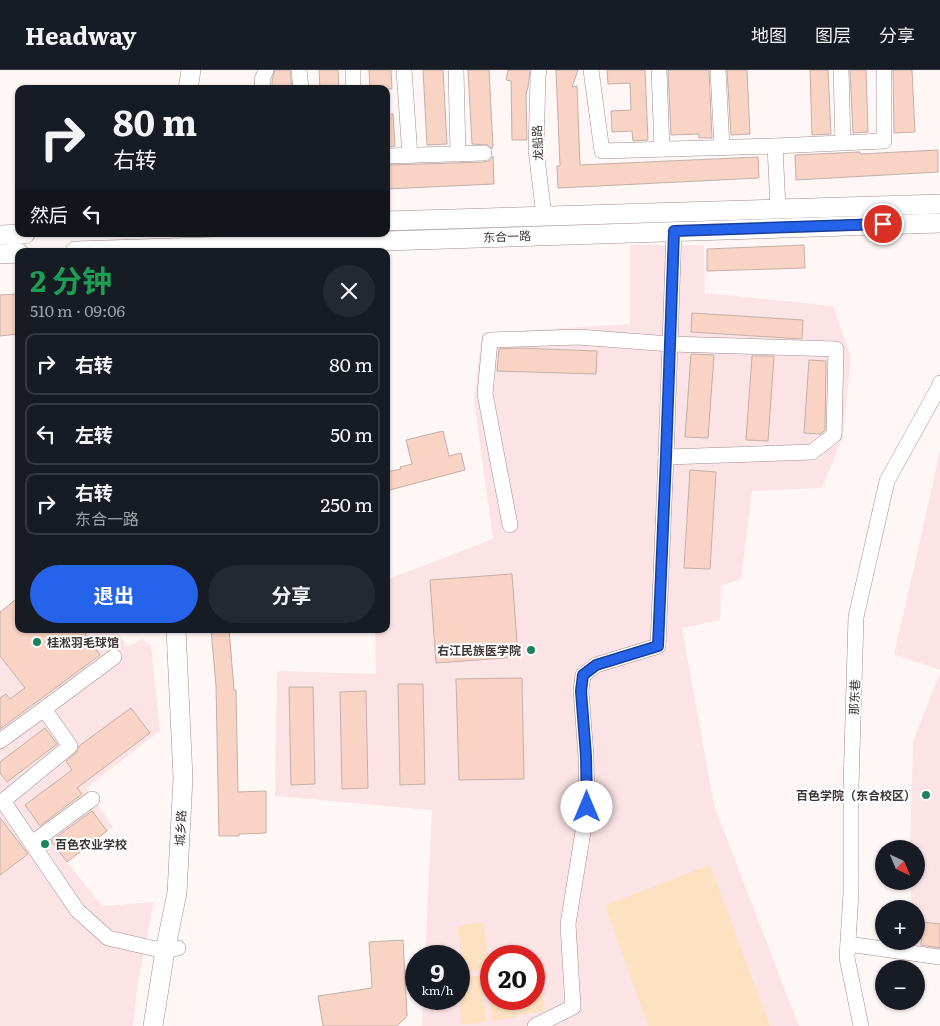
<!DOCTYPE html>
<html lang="zh">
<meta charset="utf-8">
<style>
:root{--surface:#171b24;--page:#242831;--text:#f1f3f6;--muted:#9ea1a6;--line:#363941;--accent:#2563eb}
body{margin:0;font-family:Literata,"Noto Sans SC",serif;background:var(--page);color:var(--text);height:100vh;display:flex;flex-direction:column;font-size:19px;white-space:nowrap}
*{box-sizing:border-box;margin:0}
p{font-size:16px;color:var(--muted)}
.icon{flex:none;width:28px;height:28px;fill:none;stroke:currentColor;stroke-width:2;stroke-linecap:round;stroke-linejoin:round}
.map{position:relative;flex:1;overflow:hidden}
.side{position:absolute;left:15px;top:178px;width:375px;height:385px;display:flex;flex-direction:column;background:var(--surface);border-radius:10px;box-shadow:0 1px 4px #0004}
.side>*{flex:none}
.top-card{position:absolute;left:15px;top:15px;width:375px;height:152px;border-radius:10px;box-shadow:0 1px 4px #0004;background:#171b24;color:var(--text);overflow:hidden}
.needle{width:32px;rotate:136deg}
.controls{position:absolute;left:875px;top:770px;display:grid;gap:10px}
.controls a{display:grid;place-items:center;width:50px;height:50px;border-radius:50%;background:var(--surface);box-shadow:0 1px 4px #0004;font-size:25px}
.speed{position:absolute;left:405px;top:875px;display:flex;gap:10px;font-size:25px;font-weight:700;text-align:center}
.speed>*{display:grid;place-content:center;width:65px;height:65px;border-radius:50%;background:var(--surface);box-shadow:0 1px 4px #0004;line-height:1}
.speed small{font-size:12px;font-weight:400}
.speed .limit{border:8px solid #d22;background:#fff;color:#111}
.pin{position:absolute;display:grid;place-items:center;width:42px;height:42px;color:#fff;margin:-21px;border:2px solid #fff;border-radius:50%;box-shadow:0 1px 5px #0007}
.me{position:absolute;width:55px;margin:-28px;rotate:0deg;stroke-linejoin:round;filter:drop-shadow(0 0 4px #0008)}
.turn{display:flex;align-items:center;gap:18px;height:105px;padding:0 15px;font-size:22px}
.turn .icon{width:65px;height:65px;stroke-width:2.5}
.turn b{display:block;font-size:35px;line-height:42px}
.then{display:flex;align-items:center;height:48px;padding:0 15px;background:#0003;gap:10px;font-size:19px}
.round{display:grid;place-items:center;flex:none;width:52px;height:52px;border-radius:26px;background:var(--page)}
.headline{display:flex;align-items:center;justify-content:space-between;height:85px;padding:0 15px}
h1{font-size:30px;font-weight:700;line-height:38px;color:#1e9e55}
.action{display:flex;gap:10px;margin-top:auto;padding:10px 15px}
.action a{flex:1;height:58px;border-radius:30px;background:var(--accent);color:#fff;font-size:20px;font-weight:700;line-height:58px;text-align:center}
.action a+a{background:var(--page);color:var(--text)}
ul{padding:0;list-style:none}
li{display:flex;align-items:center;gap:15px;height:62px;margin:0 10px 8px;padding:0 5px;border:2px solid var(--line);border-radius:10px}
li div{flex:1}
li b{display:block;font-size:19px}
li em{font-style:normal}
header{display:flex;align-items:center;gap:30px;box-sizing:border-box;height:70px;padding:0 25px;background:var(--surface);border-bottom:1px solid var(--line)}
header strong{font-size:24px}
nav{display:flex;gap:28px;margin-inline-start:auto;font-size:18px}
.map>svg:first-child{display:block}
.built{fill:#fce4e6;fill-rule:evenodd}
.green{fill:#fde2c1}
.building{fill:#f9d3c4;stroke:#c2b0a9}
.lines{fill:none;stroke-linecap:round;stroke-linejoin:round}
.minor-casing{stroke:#a08d8e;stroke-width:16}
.major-casing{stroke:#a08d8e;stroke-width:20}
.minor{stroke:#fff;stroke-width:15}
.major{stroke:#fff;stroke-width:19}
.route-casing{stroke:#184099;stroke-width:12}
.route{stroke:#2563eb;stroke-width:9}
.poi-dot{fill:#1c825c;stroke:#fff;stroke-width:2}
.labels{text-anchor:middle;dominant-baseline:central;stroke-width:4;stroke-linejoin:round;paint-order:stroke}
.street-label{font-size:12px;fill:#3f3637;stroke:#fff}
.poi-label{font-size:12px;font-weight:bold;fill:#3f3637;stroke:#fff;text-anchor:start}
</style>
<header>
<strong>Headway</strong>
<nav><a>地图</a><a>图层</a><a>分享</a></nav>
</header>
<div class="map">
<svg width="940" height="956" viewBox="0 0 940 956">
<rect width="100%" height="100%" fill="#fff6f6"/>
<!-- built -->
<g class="built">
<path d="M630,175H704L705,223L833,236L851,287L843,367L822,418L752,421L741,509L721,516L720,550L682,558L714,735L799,956H422L423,929H459V886H425L432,740L275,726L277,601L376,604L375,559H386V510L493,469L474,330L482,263L630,254ZM491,886H534V929H491Z"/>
<polygon points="940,380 940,600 894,584 918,480"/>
<polygon points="92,559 116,559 127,577 142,569 151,575 160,661 86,718 113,757 67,792 102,836 154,832 138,912 133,956 0,956 0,586 21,614"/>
<polygon points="940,603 940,879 913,875 913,871 916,871 916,839 912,839 910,811 916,811 916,779 910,779 913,671"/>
</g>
<!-- green -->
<g class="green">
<polygon points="710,795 770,956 648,956 605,835"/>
<polygon points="483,852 490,898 464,902 457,856"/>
<polygon points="538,895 545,941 519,945 517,929 534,929 534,896"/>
<polygon points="491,904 491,929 515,929 518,947 492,951 485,905"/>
<polygon points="480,905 487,951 462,955 458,929 459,929 459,909"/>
</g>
<!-- building -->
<g class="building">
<polygon points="275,0 290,0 292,19 272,19 272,11"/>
<polygon points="319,0 338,0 339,19 320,19"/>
<polygon points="369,0 391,0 392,19 370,19"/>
<polygon points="423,0 443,0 447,74 427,75"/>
<polygon points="468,0 489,0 493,77 492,77 492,79 488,75 472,74"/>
<polygon points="508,0 530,0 528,17 526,24 527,70 512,70 511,11 506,10"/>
<polygon points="556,0 578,0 572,17 577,16 580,95 758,87 759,108 558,118 557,96 560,96"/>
<polygon points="607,0 645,0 648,70 633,71 632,61 612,62 611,41 631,40 630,13 608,14"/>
<polygon points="668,0 709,0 712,68 699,68 699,64 671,65"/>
<polygon points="727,0 747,0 750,64 731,65"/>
<polygon points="810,0 828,0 831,64 812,65"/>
<polygon points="850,0 866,0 868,62 853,63"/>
<polygon points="893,0 912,0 915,62 894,63"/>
<polygon points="386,44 393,44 395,76 386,77"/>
<polygon points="938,80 938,102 796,110 795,85 860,82 860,84"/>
<polygon points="493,86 494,114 386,119 386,95 484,92 489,91"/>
<polygon points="804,175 805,198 707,201 707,179"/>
<polygon points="19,224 19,264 0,266 0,225"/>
<polygon points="692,243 803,250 802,269 691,262"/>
<polygon points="518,278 597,281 596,304 497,301 499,279"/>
<polygon points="691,284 714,285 708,368 685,367"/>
<polygon points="752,286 774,286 768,371 746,370"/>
<polygon points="809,290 826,291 825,360 821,364 804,363"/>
<polygon points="443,361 449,386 461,383 465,400 386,421 386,402 401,399 400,397 412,394 406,370"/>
<polygon points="690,400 716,402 710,499 684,498"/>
<polygon points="512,504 518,587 436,593 430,510"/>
<polygon points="19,527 19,559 92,559 85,564 100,585 0,659 0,628 6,624 10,629 25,618 0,586 0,542"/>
<polygon points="211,559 229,559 234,620 236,620 238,722 266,721 266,763 239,764 239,766 219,766 216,616"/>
<polygon points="522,608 524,709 459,710 456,609"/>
<polygon points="398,614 423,614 425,714 400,715"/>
<polygon points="289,617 313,617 315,714 291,715"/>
<polygon points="366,621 368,718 342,719 340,622"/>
<polygon points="131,638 150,663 77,718 82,724 40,756 25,735 72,700 66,691 76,683 79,676"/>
<polygon points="45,658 57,674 7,712 0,703 0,692"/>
<polygon points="92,741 107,761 67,792 51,771"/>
<polygon points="0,748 28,784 0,805"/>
<polygon points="923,852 940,854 940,878 921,875"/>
<polygon points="403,870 407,946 397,956 323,956 318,926 372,918 369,872"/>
</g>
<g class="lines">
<defs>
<g id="minor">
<polyline points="299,0 301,19"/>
<polyline points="353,0 353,19"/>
<polyline points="404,0 410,86"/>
<polyline points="456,0 458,84"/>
<polyline points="539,0 538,6 536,80 544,146"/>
<polyline points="591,0 602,81 775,76 884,71 884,0"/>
<polyline points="659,0 662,79"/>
<polyline points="718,0 722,78"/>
<polyline points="841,0 843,73"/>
<polyline points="263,19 262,10 266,0"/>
<polyline points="775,76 778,139"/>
<polyline points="386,86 484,83"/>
<polyline points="510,455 485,324 490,270 578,267 670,274 836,279 834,365 812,382 666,387 674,161"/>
<polyline points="114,587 44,639 70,676 3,731 77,840 108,868 165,881 178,878"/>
<polyline points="0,671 44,639"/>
<polyline points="32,773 92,729"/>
<polyline points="848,874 940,887"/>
<polyline points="535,956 573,937 568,854 587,737 586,686 581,621 583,605 596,595 658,576 666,387"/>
<polyline points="861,956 847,888 851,822 851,716 856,547 887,411 939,317 940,313"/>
</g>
<g id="major">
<polyline points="188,19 191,0"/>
<polyline points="386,151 940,134"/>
<polyline points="0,165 25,164"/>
<polyline points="75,181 940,153"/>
<polyline points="0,184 19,183"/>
<polyline points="153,956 165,881 177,823 183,708 176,559"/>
</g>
</defs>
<!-- minor casing -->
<use href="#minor" class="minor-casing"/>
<!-- major casing -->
<use href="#major" class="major-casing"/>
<!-- minor -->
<use href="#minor" class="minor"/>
<!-- major -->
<use href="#major" class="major"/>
</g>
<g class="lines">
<defs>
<polyline id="route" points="587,737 586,686 581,621 583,605 596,595 658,576 666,387 674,161 883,154"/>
</defs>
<!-- route casing -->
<use href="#route" class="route-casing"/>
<!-- route -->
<use href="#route" class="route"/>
</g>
<!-- markers -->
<g class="poi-dot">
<circle cx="37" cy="572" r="5"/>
<circle cx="531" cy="580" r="5"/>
<circle cx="926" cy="725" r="5"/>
<circle cx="45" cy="774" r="5"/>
</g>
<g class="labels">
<!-- street labels -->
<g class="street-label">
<text transform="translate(537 73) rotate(-92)">龙船路</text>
<text transform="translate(507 166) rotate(-2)">东合一路</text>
<text transform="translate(854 627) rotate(-88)">那东巷</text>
<text transform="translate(180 758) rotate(-87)">城乡路</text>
</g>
<!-- poi labels -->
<g class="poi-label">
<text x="47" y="572">桂淞羽毛球馆</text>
<text x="521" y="580" text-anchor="end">右江民族医学院</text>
<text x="916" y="725" text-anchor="end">百色学院（东合校区）</text>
<text x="55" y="774">百色农业学校</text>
</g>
</g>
</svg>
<div class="controls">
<a><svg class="needle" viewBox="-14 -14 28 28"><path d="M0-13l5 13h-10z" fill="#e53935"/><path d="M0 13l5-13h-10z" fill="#9ea1a6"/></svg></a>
<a>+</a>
<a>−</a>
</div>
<div class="speed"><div>9<small>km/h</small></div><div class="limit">20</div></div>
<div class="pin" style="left:883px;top:154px;background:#d93025"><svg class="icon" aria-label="arrive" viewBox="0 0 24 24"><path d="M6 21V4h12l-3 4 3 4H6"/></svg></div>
<svg class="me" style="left:587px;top:737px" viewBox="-20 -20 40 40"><circle r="19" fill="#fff"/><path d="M0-13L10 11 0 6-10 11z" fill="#2563eb"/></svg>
<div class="top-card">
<div class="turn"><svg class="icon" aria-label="right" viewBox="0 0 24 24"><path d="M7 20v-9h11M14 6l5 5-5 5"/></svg><div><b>80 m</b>右转</div></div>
<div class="then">然后<svg class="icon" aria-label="left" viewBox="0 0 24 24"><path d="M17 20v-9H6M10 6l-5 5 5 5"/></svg></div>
</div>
<section class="side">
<div class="headline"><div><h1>2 分钟</h1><p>510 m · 09:06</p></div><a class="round"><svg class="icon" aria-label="close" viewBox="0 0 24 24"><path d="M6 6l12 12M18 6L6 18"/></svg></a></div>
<ul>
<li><svg class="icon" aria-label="right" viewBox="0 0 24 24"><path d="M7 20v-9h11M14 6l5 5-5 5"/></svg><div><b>右转</b></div><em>80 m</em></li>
<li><svg class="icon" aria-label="left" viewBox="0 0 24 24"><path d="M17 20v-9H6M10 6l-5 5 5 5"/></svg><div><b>左转</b></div><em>50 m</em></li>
<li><svg class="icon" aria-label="right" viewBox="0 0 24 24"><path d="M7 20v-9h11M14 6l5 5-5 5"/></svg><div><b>右转</b><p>东合一路</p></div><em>250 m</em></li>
</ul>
<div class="action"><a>退出</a><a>分享</a></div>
</section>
</div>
